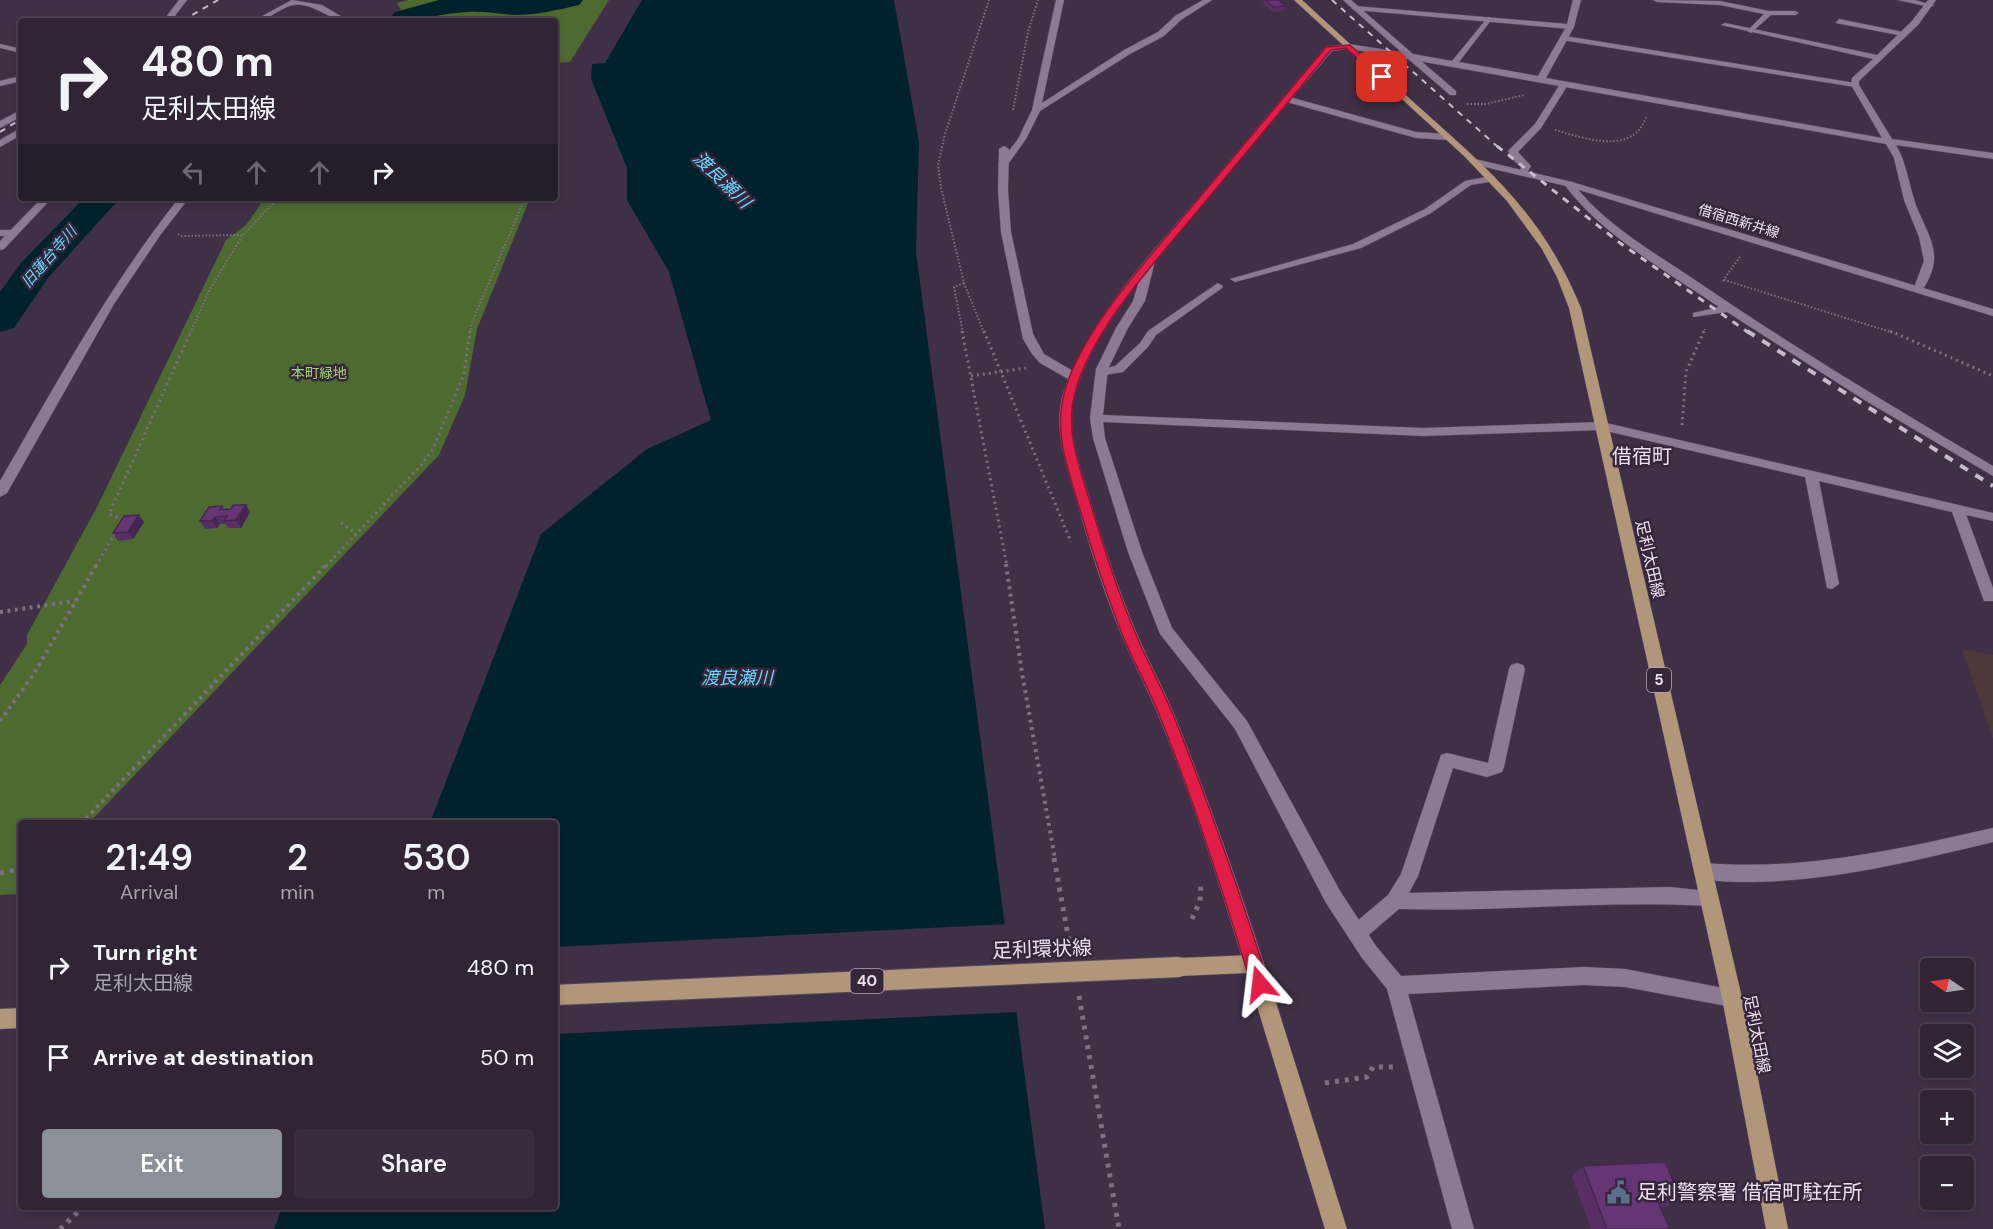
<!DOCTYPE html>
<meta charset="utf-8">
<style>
:root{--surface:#302435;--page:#382c3d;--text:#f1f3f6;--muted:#a8a4ad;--line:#4b4150;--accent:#8c9099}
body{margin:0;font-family:"DM Sans","Noto Sans JP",sans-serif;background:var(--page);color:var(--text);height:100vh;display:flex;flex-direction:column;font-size:22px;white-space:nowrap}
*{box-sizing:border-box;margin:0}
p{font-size:20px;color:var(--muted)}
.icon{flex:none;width:33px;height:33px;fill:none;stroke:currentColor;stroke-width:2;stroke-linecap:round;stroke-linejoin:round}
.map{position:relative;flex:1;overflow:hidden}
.side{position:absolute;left:18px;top:820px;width:540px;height:390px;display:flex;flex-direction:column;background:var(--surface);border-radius:6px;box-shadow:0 3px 9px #0003,0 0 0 2px var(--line)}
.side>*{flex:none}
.hud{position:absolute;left:18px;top:18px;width:540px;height:183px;border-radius:6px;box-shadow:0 3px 9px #0003,0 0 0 2px var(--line);background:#302435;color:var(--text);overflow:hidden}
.needle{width:39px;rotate:283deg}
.controls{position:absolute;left:1920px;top:958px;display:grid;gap:12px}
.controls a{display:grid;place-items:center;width:54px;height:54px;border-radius:6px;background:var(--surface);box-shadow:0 3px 9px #0003,0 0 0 2px var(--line);font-size:30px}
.pin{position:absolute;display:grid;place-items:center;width:51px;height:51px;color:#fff;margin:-26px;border-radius:12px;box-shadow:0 3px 9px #0006}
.me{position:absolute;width:66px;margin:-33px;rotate:343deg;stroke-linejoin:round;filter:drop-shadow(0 0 4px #0008)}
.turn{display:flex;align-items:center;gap:21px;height:126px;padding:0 24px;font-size:27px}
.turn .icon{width:78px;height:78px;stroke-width:2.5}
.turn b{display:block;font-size:42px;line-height:51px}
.lanes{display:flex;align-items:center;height:57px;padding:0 24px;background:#0003;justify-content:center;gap:30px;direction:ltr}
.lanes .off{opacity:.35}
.eta{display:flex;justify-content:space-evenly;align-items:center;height:102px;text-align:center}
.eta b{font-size:36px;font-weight:600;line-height:42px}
.action{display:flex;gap:12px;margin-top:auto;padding:12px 24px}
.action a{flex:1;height:69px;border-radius:6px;background:var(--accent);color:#fff;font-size:24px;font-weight:600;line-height:69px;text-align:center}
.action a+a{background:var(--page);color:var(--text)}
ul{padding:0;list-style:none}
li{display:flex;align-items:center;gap:18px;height:90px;padding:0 24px}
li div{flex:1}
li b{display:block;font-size:22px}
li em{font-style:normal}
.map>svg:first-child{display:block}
.industrial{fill:#4e393a}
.green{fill:#4d6a31}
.water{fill:#00222c}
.pier{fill:#403047}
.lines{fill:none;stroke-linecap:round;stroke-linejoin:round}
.river{fill:#00222c;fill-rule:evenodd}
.service-casing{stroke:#5a4c5f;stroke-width:1}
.minor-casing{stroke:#5a4c5f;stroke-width:1}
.tertiary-casing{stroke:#5a4c5f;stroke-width:1}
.secondary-casing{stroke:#5a4c5f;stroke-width:1}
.primary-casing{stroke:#5a4c5f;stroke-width:1}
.path-far3{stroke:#7e7084;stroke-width:2;stroke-dasharray:1.5 2;stroke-linecap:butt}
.path-far2{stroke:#7e7084;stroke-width:3;stroke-dasharray:2 4;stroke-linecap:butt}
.path-far1{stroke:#7e7084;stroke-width:4;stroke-dasharray:3 4.5;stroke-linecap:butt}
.path{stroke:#7e7084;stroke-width:5;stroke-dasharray:4 6;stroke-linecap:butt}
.service{fill:#8c7993;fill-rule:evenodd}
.minor{fill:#8c7993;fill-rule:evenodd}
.tertiary{fill:#8c7993;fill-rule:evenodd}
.secondary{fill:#8c7993;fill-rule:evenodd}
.primary{fill:#b19679;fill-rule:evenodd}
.rail-far2{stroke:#c6bbcb;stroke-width:2;stroke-dasharray:6 6;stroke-linecap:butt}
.rail-far1{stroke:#c6bbcb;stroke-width:3;stroke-dasharray:7 7;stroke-linecap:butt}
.rail{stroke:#c6bbcb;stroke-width:4;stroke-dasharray:9 9;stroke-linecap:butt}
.primary-bridge-casing{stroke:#5a4c5f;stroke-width:22;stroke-linecap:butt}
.primary-bridge{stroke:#b19679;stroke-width:20}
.wall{fill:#582e64}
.shaded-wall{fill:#472551}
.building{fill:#663574;stroke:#472551;stroke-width:1.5}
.route{fill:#e11d48;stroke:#92132f;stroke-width:1.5}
.labels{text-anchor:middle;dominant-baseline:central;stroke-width:5;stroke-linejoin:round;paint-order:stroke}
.far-street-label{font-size:14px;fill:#eae0ee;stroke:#36263c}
.far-park-label{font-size:14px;fill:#a1d66f;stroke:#36263c}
.far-water-label{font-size:15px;font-style:italic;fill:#64d9fc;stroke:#36263c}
.shield{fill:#36263c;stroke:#b4a8b9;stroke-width:1.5}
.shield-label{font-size:15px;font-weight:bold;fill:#eae0ee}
.street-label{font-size:16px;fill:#eae0ee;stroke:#36263c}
.water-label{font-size:18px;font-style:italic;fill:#64d9fc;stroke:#36263c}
.quarter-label{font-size:20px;fill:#eae0ee;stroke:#36263c}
.near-street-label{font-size:20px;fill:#eae0ee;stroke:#36263c}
.near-poi-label{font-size:20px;fill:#eae0ee;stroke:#36263c;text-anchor:start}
</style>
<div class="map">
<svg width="1993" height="1229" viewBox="0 0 1993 1229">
<rect width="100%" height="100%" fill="#403047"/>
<!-- industrial -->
<polygon class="industrial" points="1962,649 1993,655 1993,739"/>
<!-- green -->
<g class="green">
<polygon points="408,0 609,0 570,62 555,63 555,21 420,21 417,19 430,11 416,7 403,13 397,3"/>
<polygon points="265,198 530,198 477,329 465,395 439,455 89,823 21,824 21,891 18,894 0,895 0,685 27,644 27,635 97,507 226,240 246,225"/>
</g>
<!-- water -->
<polygon class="water" points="642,0 894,0 919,142 916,252 1045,1229 274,1229 282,1208 555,1208 555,824 430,823 541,534 647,449 711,420 669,272 627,200 627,168 591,79 592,64 605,63"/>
<!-- pier -->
<polygon class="pier" points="1008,924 1019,1012 555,1034 555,947"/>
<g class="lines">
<!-- river -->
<g class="river">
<path d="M439,0H583L579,5C558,10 536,15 514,15C499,14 483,11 468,12C442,13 420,21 394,21L391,17L395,12Z"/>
<polygon points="84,198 120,198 48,278 14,328 0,332 0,292 21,263"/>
</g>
<defs>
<g id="service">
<polygon points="179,0 187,0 171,21 163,21"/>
<polygon points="1056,0 1064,0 1042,103 1124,50 1158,32 1175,16 1203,0 1212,0 1181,20 1164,36 1130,54 1040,111 1026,139 1006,167 1000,167 998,165 1018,139 1032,110"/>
<polygon points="1573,0 1581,0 1574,27 1570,29 1355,10 1351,8 1355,6 1567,24"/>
<polygon points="1653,0 1720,1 1769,11 1795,11 1799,13 1795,15 1771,15 1751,33 1747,31 1764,14 1720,5 1657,2"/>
<polygon points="1898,0 1914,0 1934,5 1930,7"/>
<polygon points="1839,19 1903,32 1907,34 1903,36 1836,23"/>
<polygon points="1565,36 1855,83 1859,85 1855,87 1562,40 1561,38"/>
<polygon points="1407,54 1413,54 1456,91 1456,95 1450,95 1407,58"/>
<polygon points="1562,81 1569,83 1541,128 1518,152 1531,166 1526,174 1520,174 1521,167 1510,157 1508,151 1535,124"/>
<polygon points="21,110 21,117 0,128 0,121"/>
<polygon points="1492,176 1495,177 1495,181 1471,185 1431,213 1361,248 1235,282 1230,279 1353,244 1425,209 1465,181"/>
<polygon points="1218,283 1223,286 1222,288 1156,335 1148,347 1123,372 1098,376 1098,370 1115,366 1140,343 1148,331"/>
<polygon points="1958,505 1993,513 1993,521 1953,512 1951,509 1953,506"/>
<path d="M1517,663L1523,665L1525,669L1504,767L1502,772L1487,777L1453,768L1418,876L1409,893L1670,887L1716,892L1718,898L1716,904L1709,906C1605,900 1502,912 1399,909L1364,939L1357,942L1350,939L1347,933L1350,927L1388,895L1401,874L1441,755L1447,753L1488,763L1509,669L1511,665Z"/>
<path d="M1993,828V842C1913,861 1834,881 1752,882C1734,882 1713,882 1697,877L1694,871L1697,865L1703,863C1804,871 1895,850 1993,828Z"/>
</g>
<g id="minor">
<path d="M1343,0H1351L1413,54L1452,61L1488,17L1492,19L1459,62L1538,76L1566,27L1570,25L1574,27L1546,78L1882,138L1851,85L1852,78L1873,59L1721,25L1725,23L1877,55L1912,21L1928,0H1936L1918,25L1859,81V85L1892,139L1993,153V159L1896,145C1906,162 1908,180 1914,199C1919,218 1936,240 1934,261C1934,269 1925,291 1918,293L1913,290L1924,261L1919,237L1904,200L1894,158L1886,144L1345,48V44H1348L1401,52Z"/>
<polygon points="0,44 21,49 21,53 0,48"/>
<polygon points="21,76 21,81 0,86 0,81"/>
<polygon points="1286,96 1416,132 1448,134 1452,137 1448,140 1416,138 1283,101 1283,97"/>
<polygon points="21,128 21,135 0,147 0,140"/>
<polygon points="1004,146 1009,149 1008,190 1011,232 1033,334 1044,354 1078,374 1078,380 1070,380 1040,363 1032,354 1023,339 1001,232 998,190 999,149"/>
<path d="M1566,182H1572C1603,223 1650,250 1692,278C1790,345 1891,406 1993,466V476L1866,401L1727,312L1693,317V313L1719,307C1669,273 1599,233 1564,184Z"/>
<polygon points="0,230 13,230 18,233 13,236 0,236"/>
<polygon points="1150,258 1155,261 1145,301 1128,328 1108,369 1103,415 1423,428 1602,422 1963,506 1993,588 1993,601 1984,601 1952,512 1819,481 1839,584 1832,589 1827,588 1805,477 1602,430 1423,436 1103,422 1105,438 1142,552 1172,628 1247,721 1340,891 1376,946 1401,976 1584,967 1625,969 1739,991 1742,998 1739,1005 1732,1007 1625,987 1584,985 1408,994 1474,1229 1452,1229 1387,989 1362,958 1326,903 1235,729 1160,634 1128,552 1093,438 1090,418 1096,369 1116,328 1133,301 1145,261"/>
</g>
<g id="tertiary">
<path d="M292,0L322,5L349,21C329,21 314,2 293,5C279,8 269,21 253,21Z"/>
<path d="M1348,44H1351V48L1332,51C1287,104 1242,157 1198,210C1153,265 1098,322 1076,390C1064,426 1079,462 1089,497C1103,544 1118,589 1137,634C1148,661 1163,687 1174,714C1207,796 1237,880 1264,964L1261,970L1254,973L1247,970L1244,964C1218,879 1191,794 1157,712C1146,687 1133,662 1122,636C1103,591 1089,545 1076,498C1066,463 1052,426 1064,391C1087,323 1145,260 1191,207C1236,153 1281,100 1326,47Z"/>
<polygon points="42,198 52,198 4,249 0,250 0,241"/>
<path d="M179,198H189L161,234L114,304L7,493L0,497V481C56,384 109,286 179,198Z"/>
</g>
<polygon id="secondary" points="1475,159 1572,182 1993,309 1993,316 1566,186 1472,164 1470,162"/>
<g id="primary">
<path d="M1294,0H1302C1341,36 1381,72 1420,108C1492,172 1543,216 1581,308L1742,998L1788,1229H1766L1722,998L1569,308L1557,277L1542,249L1507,201L1464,156Z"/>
<polygon points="1254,955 1261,958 1264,964 1347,1229 1325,1229 1247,973 1179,976 1172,973 1169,967 1172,961 1179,958"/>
<polygon points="21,1008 21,1028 0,1029 0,1009"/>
</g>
</defs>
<!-- service casing -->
<use href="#service" class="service-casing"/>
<!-- minor casing -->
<use href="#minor" class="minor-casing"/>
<!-- tertiary casing -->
<use href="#tertiary" class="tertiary-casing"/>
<!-- secondary casing -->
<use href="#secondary" class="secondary-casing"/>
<!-- primary casing -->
<use href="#primary" class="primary-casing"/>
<!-- path-far3 -->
<g class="path-far3">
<polyline points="1467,104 1486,104 1524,95"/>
<polyline points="1013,110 1028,32 1038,0"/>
<path d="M1555,130C1577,136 1617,151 1637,132C1642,128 1644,121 1647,116"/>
<polyline points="178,234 182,236 243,235"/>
<polyline points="1724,280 1894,333"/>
<polyline points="1723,281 1741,255"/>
<polyline points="190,333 210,289 243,235 278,198"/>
<polyline points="470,333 472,322 525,198"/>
<polyline points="963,333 954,287 964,283"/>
<polyline points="984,333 964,283 941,188 938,165 945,134 989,0"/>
<polyline points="1703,333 1705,329"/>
</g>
<!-- path-far2 -->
<g class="path-far2">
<polyline points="962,331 1007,566"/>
<polyline points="984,331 1071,542"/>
<polyline points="1890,331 1993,376"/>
<polyline points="971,376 1026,368"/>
<polyline points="1682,425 1686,372 1704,331"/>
<polyline points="123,519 109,514 191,331"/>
<polyline points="341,523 356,533"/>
<polyline points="96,566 115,533"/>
<polyline points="326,566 422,464 433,449 464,374 470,331"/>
</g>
<!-- path-far1 -->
<g class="path-far1">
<polyline points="1006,564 1022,673 1055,859"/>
<polyline points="0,612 75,601"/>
<polyline points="0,721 35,672 97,564"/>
<polyline points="81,824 327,564"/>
</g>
<!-- path -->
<g class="path">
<polyline points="1054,858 1070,947"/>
<polyline points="0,873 21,869"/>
<polyline points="1192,919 1200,901 1201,882"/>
<polyline points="1079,996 1119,1229"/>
<polyline points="1325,1083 1367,1077 1373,1067 1393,1067"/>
<polyline points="60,1229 82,1208"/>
</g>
<!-- service -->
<use href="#service" class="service"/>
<!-- minor -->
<use href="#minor" class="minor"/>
<!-- tertiary -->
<use href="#tertiary" class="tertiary"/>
<!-- secondary -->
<use href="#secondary" class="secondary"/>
<!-- primary -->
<use href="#primary" class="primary"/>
<!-- rail-far2 -->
<g class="rail-far2">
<polyline points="1332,0 1499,148"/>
<polyline points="182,21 218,0"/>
<polyline points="0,132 21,119"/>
</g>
<!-- rail-far1 -->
<polyline class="rail-far1" points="1497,146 1620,243 1749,333"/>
<!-- rail -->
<polyline class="rail" points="1747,331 1993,486"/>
<defs>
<polyline id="primary-bridge" points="555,995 1179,967"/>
</defs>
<!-- primary-bridge casing -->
<use href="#primary-bridge" class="primary-bridge-casing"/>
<!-- primary-bridge -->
<use href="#primary-bridge" class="primary-bridge"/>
</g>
<!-- wall -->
<g class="wall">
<polygon points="1264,0 1279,0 1285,6 1284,11 1272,12 1263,4"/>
<polygon points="246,505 250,512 241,528 228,528 226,524 220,524 217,528 205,529 200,521 222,506 224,509 231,509"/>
<polygon points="144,522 133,539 118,541 113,533"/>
<polygon points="1583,1166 1680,1196 1667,1207 1661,1207 1670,1229 1591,1229 1572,1177"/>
</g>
<!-- shaded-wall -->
<g class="shaded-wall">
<polygon points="246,505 250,512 241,528 236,520"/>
<polygon points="139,515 144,522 133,539 128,532"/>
<polygon points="215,517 220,524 217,528 212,521"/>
</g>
<!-- building -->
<g class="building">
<polygon points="1266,0 1279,0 1285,6 1273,7"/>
<polygon points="233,505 246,505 236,520 224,521 227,516 215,517 212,521 200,521 209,507 222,506 220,510 231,509"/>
<polygon points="139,515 128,532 113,533 124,516"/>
<polygon points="1665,1162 1680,1196 1656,1197 1670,1229 1607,1229 1583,1166"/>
</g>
<!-- route -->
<path class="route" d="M1350,45L1384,75V78H1379L1346,48L1331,50C1286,105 1241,159 1195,214C1154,263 1091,331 1075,393C1065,430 1079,466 1090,502C1104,548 1118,593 1137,637C1148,663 1162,688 1173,714C1209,803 1240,893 1269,984L1267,990L1260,992L1254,990L1251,984C1223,892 1194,801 1158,712C1147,686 1133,661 1122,634C1105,591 1091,548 1078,503C1067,467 1054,431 1064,394C1080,331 1147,260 1189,210C1235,156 1280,101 1326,47Z"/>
<!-- icons -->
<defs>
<symbol id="civic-bare" viewBox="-9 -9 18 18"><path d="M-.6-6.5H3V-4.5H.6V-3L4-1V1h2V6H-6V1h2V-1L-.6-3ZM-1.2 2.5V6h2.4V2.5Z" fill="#5c6f8a" stroke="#36263c" stroke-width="2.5" paint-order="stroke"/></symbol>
</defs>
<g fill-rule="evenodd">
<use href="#civic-bare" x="1602" y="1176" width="33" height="33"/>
</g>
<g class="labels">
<!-- far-street labels -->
<g class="far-street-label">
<text transform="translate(1739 221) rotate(17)">借宿西新井線</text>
</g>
<!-- far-park labels -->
<g class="far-park-label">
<text x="319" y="373">本町緑地</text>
</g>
<!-- far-water labels -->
<g class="far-water-label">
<text transform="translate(49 257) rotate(-49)">旧蓮台寺川</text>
</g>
<!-- shield labels -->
<g class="shield">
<rect x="1647" y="668" width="24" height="24" rx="4.5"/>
<rect x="850.5" y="969" width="33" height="24" rx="4.5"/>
</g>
<g class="shield-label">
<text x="1659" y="680">5</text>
<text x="867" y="981">40</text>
</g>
<!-- street labels -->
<g class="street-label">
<text transform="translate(1650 559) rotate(77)">足利太田線</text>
<text transform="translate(1757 1034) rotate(79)">足利太田線</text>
</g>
<!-- water labels -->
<g class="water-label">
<text transform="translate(722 180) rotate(44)">渡良瀬川</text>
<text x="737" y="678">渡良瀬川</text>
</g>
<!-- quarter labels -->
<g class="quarter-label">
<text x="1642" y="456">借宿町</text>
</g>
<!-- near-street labels -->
<g class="near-street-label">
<text transform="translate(1042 949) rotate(-2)">足利環状線</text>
</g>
<!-- near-poi labels -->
<g class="near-poi-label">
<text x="1637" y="1192">足利警察署 借宿町駐在所</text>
</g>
</g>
</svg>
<div class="controls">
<a><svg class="needle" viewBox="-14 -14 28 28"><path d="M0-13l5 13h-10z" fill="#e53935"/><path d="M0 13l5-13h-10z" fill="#a8a4ad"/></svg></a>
<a><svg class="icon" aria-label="layers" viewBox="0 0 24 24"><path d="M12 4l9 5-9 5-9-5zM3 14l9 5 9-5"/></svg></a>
<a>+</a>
<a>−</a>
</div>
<div class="pin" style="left:1382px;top:77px;background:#d93025"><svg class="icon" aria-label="arrive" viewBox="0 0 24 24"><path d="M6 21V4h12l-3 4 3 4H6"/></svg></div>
<svg class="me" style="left:1260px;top:984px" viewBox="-20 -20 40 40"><path d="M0-17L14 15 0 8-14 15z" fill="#e11d48" stroke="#fff" stroke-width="4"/></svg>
<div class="hud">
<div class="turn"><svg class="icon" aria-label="right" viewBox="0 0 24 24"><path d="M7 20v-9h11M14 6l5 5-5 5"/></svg><div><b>480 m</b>足利太田線</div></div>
<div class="lanes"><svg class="icon off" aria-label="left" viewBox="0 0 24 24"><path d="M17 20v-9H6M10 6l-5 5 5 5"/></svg><svg class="icon off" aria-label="ahead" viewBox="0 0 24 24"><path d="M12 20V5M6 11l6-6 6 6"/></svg><svg class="icon off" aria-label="ahead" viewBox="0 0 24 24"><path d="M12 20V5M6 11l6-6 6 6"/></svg><svg class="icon" aria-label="right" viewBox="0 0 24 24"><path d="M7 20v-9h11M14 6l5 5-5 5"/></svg></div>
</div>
<section class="side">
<div class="eta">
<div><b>21:49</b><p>Arrival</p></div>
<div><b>2</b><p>min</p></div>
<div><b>530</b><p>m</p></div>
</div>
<ul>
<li><svg class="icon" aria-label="right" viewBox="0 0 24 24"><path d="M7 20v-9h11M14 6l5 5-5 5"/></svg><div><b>Turn right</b><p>足利太田線</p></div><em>480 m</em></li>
<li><svg class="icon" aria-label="arrive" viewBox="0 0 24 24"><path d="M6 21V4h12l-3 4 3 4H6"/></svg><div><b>Arrive at destination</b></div><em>50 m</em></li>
</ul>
<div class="action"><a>Exit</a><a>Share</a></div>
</section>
</div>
